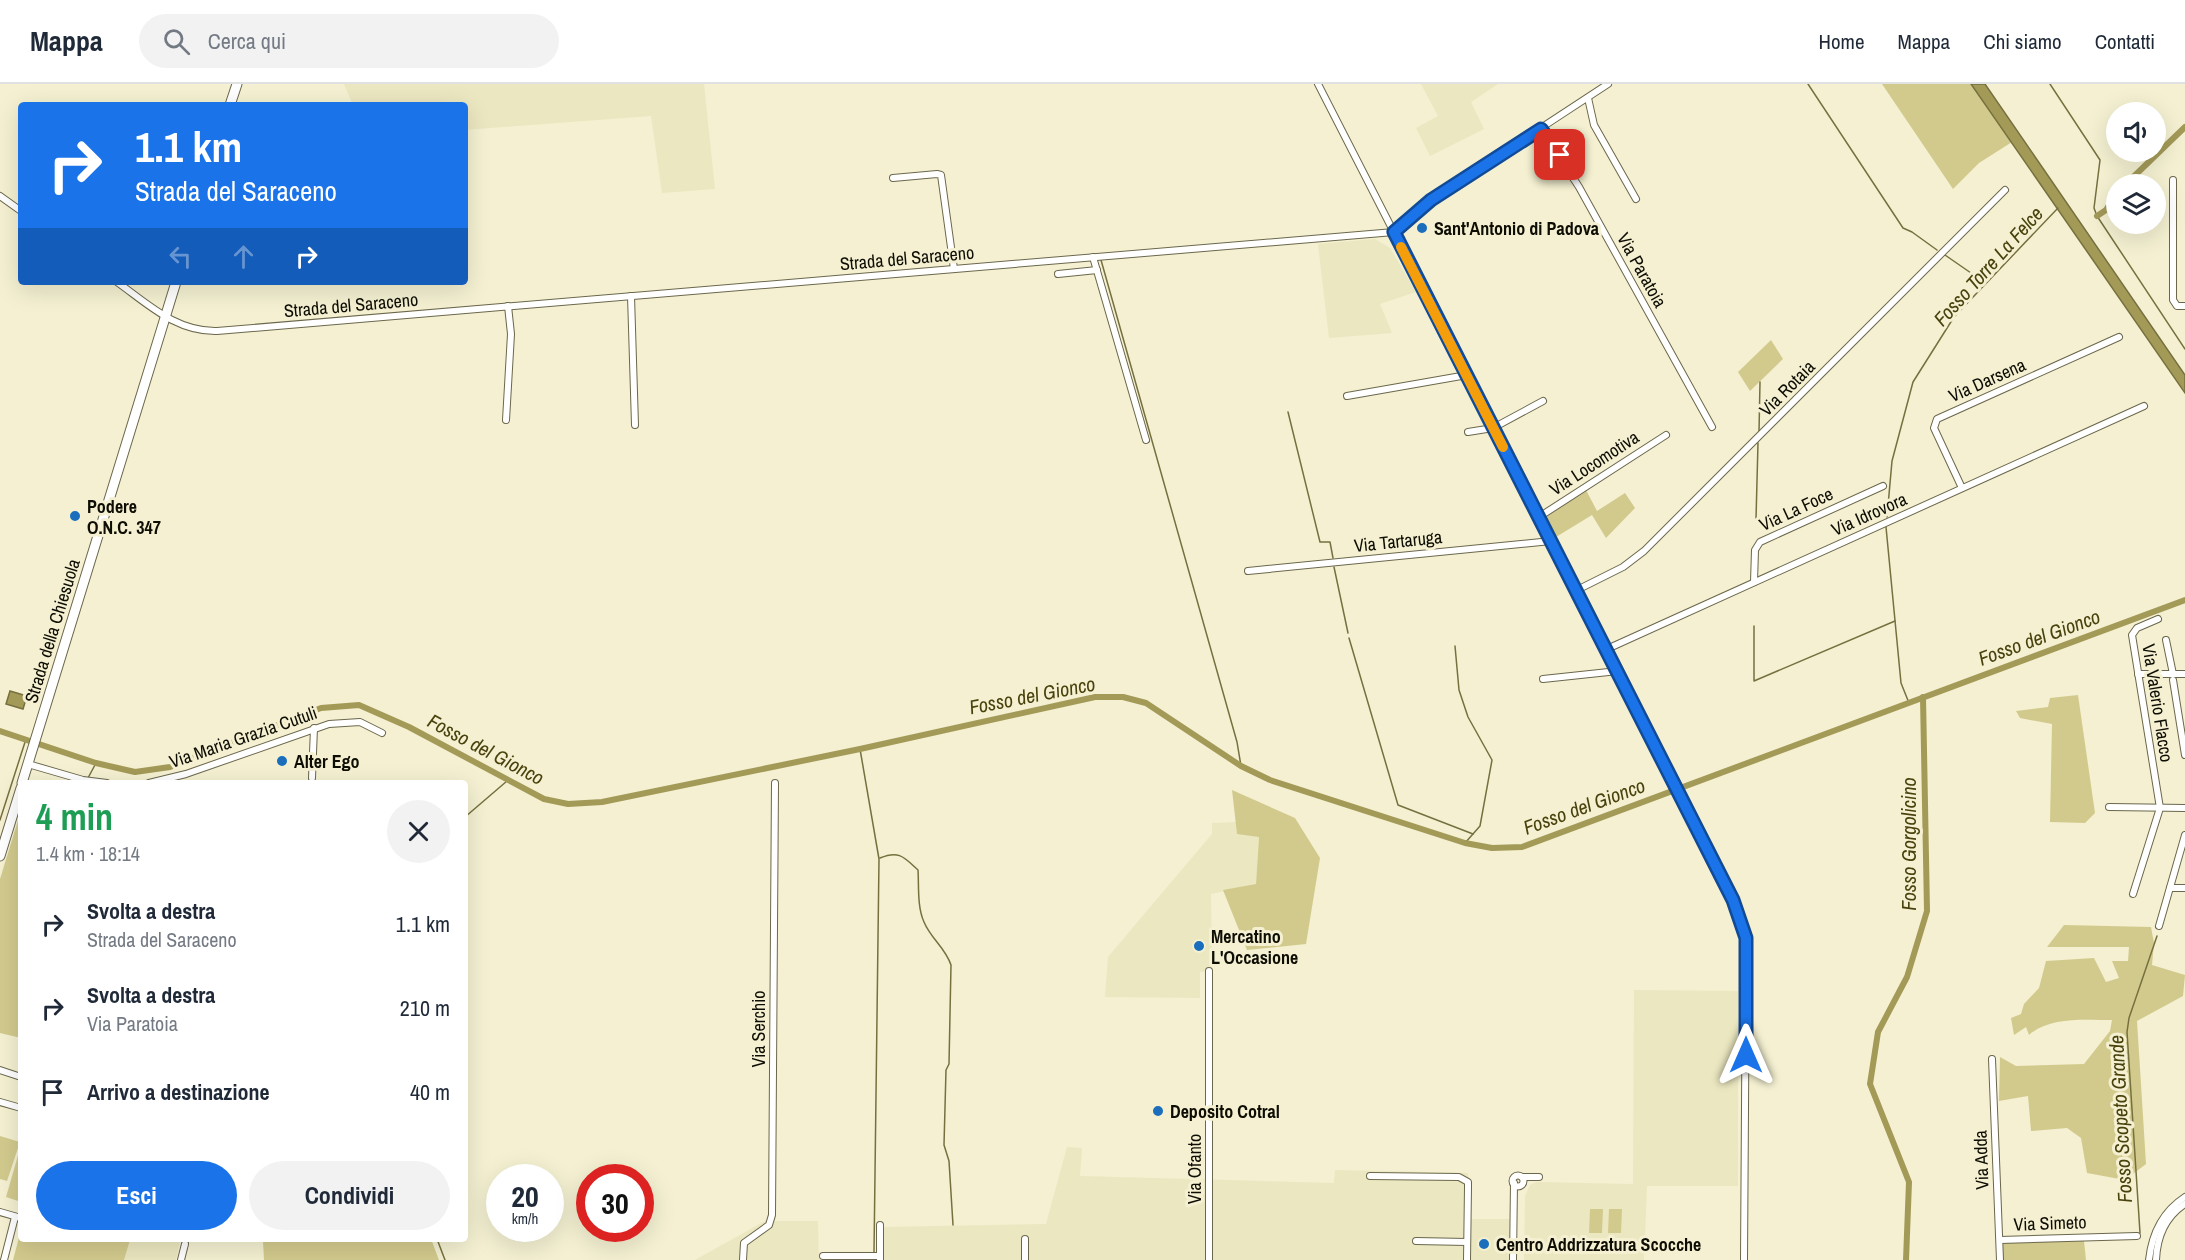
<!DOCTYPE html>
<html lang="it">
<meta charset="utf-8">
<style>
:root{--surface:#fff;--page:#f2f2f3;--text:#1f2937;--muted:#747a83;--line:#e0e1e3;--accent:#1a73e8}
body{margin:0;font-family:"Archivo Narrow",sans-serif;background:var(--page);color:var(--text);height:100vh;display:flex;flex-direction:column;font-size:22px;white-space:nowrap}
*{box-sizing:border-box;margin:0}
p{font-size:20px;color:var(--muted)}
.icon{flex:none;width:33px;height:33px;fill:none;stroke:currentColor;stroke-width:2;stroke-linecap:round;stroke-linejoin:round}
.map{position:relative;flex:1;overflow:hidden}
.details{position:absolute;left:18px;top:696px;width:450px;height:462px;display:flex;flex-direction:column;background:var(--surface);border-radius:6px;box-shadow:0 6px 24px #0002}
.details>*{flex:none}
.hud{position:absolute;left:18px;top:18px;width:450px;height:183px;border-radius:6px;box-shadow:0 6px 24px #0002;background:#1a73e8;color:#fff;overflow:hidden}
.buttons{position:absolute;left:2106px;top:18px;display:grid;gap:12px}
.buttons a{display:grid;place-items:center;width:60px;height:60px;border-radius:50%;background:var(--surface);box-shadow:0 6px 24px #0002;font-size:30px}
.speed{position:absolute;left:486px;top:1080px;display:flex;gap:12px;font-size:30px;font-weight:700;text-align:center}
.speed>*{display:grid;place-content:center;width:78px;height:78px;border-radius:50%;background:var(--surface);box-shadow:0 6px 24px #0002;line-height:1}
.speed small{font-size:15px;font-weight:400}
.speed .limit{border:9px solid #d22;background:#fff;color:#111}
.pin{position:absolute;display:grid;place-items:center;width:51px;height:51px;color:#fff;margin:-26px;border-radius:12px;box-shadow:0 3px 9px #0006}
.me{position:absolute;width:66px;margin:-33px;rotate:0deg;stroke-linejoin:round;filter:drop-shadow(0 0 4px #0008)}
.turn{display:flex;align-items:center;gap:21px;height:126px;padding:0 18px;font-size:27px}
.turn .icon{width:78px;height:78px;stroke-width:2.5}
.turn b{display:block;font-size:42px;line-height:51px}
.lanes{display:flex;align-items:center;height:57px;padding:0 18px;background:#0003;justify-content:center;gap:30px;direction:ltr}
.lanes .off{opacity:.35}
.round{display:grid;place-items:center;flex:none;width:63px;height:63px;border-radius:32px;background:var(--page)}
.summary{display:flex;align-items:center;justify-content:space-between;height:102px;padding:0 18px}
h1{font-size:36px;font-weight:700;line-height:45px;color:#1e9e55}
.cta{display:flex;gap:12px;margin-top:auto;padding:12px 18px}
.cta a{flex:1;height:69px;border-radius:36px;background:var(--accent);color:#fff;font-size:24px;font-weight:700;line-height:69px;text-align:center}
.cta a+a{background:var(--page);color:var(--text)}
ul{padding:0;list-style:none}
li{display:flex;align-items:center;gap:18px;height:84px;padding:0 18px}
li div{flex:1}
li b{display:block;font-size:22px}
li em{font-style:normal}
header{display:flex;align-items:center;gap:36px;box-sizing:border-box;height:84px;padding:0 30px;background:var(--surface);border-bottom:2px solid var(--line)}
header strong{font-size:28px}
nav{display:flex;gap:33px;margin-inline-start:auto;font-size:21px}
.search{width:420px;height:54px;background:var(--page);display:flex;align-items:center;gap:15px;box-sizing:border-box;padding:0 21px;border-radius:33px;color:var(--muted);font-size:22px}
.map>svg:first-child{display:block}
.built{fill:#ebe7c0}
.green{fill:#d2ca8d}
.water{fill:#a39a58;stroke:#76703f;stroke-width:1.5}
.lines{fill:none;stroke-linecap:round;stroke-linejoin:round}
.stream{stroke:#76703f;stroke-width:1.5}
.canal{stroke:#a39a58;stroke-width:6}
.street-casing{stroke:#6b674c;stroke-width:8}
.secondary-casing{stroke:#6b674c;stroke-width:11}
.street{stroke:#fff;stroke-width:6}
.secondary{stroke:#fff;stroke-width:9}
.route-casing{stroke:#114b97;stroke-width:15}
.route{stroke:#1a73e8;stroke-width:10}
.slow{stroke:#f59e0b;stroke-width:10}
.poi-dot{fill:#1a6ebc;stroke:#f4f0d1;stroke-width:2}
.labels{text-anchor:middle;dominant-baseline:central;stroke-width:6;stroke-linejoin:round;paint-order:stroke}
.poi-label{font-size:18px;font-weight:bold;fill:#0e0d04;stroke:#f4f0d1;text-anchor:start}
.street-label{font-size:18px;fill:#0e0d04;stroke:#f4f0d1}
.water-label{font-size:20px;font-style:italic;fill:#49420d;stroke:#f4f0d1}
</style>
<header>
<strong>Mappa</strong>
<div class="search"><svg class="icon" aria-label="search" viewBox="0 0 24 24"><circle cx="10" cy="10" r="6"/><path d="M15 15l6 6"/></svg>Cerca qui</div>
<nav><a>Home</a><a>Mappa</a><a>Chi siamo</a><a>Contatti</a></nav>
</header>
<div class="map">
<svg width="2185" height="1176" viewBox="0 0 2185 1176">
<rect width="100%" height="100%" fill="#f4f0d1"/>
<!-- built -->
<g class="built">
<polygon points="344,0 704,0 715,105 662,109 651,32 465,46 465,21 353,21"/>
<polygon points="1421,0 1498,0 1471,18 1484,45 1430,72 1416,44 1438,32"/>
<polygon points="1375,155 1390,164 1416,208 1380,220 1392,249 1329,254 1318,160"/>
<polygon points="1236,738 1237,749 1259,752 1256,800 1211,810 1212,887 1200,888 1200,914 1105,913 1108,873 1212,750 1212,739"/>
<polygon points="1634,906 1738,907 1738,1102 1647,1102 1644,1176 1524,1176 1525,1112 1530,1101 1536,1098 1633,1100"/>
<polygon points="1067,1063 1082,1064 1080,1092 1334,1099 1335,1086 1468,1089 1469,1135 1510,1135 1509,1176 882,1176 882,1143 1046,1140"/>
<polygon points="765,1137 818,1137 819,1176 695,1176"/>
<polygon points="130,1156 180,1157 176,1176 124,1176"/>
</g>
<!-- green -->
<g class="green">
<polygon points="1882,0 1972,0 2012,58 1979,79 1953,105"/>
<polygon points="1771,256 1783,275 1750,307 1738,288"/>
<polygon points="1586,406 1597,427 1625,409 1635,424 1606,454 1592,431 1556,453 1545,432"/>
<polygon points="2078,611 2095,729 2085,739 2050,738 2052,640 2020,634 2016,627 2048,623 2050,614"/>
<polygon points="1232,706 1295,734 1320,774 1306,860 1247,866 1223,806 1256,800 1259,753 1237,750"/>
<polygon points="20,730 21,730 21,954 0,949 0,795"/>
<path d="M2064,841L2151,843L2154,859L2152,881L2185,891L2183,912L2137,937L2146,1080L2125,1096L2087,1089L2081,1054L2067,1044L2031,1047L2028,1012L1999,1017L2000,973L2016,982L2084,980L2110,947L2112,936C2085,936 2050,932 2029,951L2026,943L2014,951L2011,934L2021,930L2024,920L2039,904L2046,877L2094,874L2106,898L2119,894L2112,877H2128L2129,863H2047Z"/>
<polygon points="0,1052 20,1058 7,1097 0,1095"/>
<polygon points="21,1061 21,1118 6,1113"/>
<polygon points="1590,1125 1603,1125 1602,1149 1589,1149"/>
<polygon points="1609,1125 1622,1125 1621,1149 1608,1149"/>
<polygon points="21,1146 21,1155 431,1155 439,1176 264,1176 263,1157 130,1156 124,1176 13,1176"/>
<polygon points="2084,1157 2086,1176 2002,1176 2001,1159"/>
</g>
<!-- water -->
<g class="water">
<polygon points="1971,0 1985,0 2185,291 2185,309"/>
<polygon points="10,607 27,612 23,625 6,620"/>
</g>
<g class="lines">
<!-- stream -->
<g class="stream">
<polyline points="1808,0 1903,144 1912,148 1937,166"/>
<polyline points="2050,0 2100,76 2094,124 2097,132 2185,265"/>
<polyline points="1945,171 1984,198"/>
<polyline points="1101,176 1237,658 1241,682"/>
<polyline points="1288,328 1320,458 1330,458 1333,474"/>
<polyline points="1759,348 1760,298"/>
<polyline points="1887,433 1892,377 1913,298 1954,233 2058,124"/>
<polyline points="1756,435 1758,359"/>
<polyline points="1886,443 1901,599 1909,619"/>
<polyline points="1334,483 1348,549"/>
<polyline points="1754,542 1754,597 1895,537"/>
<polyline points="1349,554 1398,721 1473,750"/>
<polyline points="1455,562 1459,606 1468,633 1492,676 1480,742 1465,759"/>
<polyline points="860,665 879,775 874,1169"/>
<polyline points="88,694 96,679"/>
<polyline points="465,733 507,697"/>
<polyline points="0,736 26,655"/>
<path d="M880,774C899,766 904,773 918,786C919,801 917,823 924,838C931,855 945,863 951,881L949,980L946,986L944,1061L949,1077L953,1141"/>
<polyline points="2140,1149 2127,948 2129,934 2157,852"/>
<polyline points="437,1155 445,1176"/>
</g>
<!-- canal -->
<g class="canal">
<polyline points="2126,100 2185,43"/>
<polyline points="2097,132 2106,126 2116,110"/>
<polyline points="0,647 96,679 135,688 170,683 321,624 359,621 409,643 544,715 568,720 602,718 860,665 1095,613 1123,613 1146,619 1241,682 1270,696 1465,759 1492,764 1522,763 2185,516"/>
<polyline points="1906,1176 1909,1098 1870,1000 1878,948 1907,893 1927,827 1923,613"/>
</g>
<defs>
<g id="street">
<polyline points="1318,0 1577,506 1741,834 1746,854 1746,872 1744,1176"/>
<polyline points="1588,14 1594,41 1636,115"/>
<polyline points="1541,45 1579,103 1712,343"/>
<polyline points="893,94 937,90 941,91 954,185"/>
<polyline points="2173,96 2173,216 2177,222 2185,222"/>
<polyline points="0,112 21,127"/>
<polyline points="1093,173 1146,356"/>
<polyline points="1058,190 1097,186"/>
<path d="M117,198C148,220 176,248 217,247L1394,148L1431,116L1608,0"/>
<polyline points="631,212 635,341"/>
<polyline points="1347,312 1467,291"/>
<polyline points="506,336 511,250 508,222"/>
<polyline points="1468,348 1493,344 1543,317"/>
<polyline points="1962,404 1934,344 1937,335 2119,253"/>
<polyline points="1539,433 1666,351"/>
<polyline points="1248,487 1551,457"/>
<polyline points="1754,498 1755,466 1760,458 1883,402"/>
<polyline points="1577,506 1623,483 1644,467 2005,106"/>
<polyline points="2166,556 2173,590"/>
<polyline points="1607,565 2144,322"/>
<polyline points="2138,590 2185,590"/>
<polyline points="1543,595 1618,587"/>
<polyline points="2173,596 2185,671"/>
<polyline points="28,680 83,696 107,699"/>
<polyline points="312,694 314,644"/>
<polyline points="149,699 186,690 329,640 360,638 382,649"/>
<polyline points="2109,723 2185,724"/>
<polyline points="2170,804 2185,804"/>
<polyline points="2133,810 2160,724 2132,551 2137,544 2158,535"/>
<polyline points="2159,842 2185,751"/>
<polyline points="1992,975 2000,1176"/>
<polyline points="0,986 21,993"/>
<polyline points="0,1018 21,1024"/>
<circle cx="1518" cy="1097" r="5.5"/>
<polyline points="1370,1092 1459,1093 1468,1098 1468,1103 1467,1176"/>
<polyline points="1522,1093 1539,1093"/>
<polyline points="0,1128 21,1134"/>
<polyline points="1025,1155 1025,1176"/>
<polyline points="2000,1156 2137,1152"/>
<polyline points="1416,1157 1467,1158"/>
<polyline points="823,1172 880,1172"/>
<polyline points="880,1175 880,1141"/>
<polyline points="4,1176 15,1133"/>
<polyline points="181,1176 185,1160"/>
<polyline points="743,1176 744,1159 769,1141 772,1131 775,699"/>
<polyline points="1209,1176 1209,887"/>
<polyline points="1513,1176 1514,1099"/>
<path d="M2149,1176C2152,1149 2162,1128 2185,1113"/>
<path d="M2156,1176C2157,1153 2165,1133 2185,1120"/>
</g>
<g id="secondary">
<polyline points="230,21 237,0"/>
<polyline points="22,699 176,198"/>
<polyline points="0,772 21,704"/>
</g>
</defs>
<!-- street casing -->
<use href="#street" class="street-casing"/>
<!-- secondary casing -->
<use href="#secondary" class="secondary-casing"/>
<!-- street -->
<use href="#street" class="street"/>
<!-- secondary -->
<use href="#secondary" class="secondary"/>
</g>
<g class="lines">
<defs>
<polyline id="route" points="1560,71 1541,45 1431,116 1394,148 1733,816 1746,854 1746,971"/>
</defs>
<!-- route casing -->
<use href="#route" class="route-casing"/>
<!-- route -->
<use href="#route" class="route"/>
<!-- slow -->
<polyline class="slow" points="1401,163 1503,363"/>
</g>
<!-- markers -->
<g class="poi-dot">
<circle cx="1422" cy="144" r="6"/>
<circle cx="75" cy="432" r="6"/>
<circle cx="282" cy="677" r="6"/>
<circle cx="1199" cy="862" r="6"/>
<circle cx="1158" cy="1027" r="6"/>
<circle cx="1484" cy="1160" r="6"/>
</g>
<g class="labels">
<!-- poi labels -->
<g class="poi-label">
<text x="1434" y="144">Sant'Antonio di Padova</text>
<text x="87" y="422">Podere<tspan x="87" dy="21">O.N.C. 347</tspan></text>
<text x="294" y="677">Alter Ego</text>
<text x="1211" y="852">Mercatino<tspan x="1211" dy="21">L'Occasione</tspan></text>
<text x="1170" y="1027">Deposito Cotral</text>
<text x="1496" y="1160">Centro Addrizzatura Scocche</text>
</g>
<!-- street labels -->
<g class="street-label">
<text transform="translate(907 174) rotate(-5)">Strada del Saraceno</text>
<text transform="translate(1642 186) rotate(61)">Via Paratoia</text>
<text transform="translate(351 221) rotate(-5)">Strada del Saraceno</text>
<text transform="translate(1987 296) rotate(-24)">Via Darsena</text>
<text transform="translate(1787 304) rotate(-45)">Via Rotaia</text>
<text transform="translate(1594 379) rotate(-33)">Via Locomotiva</text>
<text transform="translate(1796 425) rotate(-25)">Via La Foce</text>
<text transform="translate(1869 430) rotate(-24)">Via Idrovora</text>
<text transform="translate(1398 457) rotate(-6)">Via Tartaruga</text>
<text transform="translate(52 547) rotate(-73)">Strada della Chiesuola</text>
<text transform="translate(2158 619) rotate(81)">Via Valerio Flacco</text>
<text transform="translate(243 653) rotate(-19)">Via Maria Grazia Cutuli</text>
<text transform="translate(758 945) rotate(-90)">Via Serchio</text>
<text transform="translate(1981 1076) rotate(-92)">Via Adda</text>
<text transform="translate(1194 1085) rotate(-90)">Via Ofanto</text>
<text transform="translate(2050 1139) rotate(-2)">Via Simeto</text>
</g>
<!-- water labels -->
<g class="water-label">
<text transform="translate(1988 182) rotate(-48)">Fosso Torre La Felce</text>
<text transform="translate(2039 553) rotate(-20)">Fosso del Gionco</text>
<text transform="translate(1032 611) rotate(-11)">Fosso del Gionco</text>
<text transform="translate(486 665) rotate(28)">Fosso del Gionco</text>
<text transform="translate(1584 722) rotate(-20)">Fosso del Gionco</text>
<text transform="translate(1908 760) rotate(-90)">Fosso Gorgolicino</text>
<text transform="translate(2120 1035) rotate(-93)">Fosso Scopeto Grande</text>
</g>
</g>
</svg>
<div class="buttons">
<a><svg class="icon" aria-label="sound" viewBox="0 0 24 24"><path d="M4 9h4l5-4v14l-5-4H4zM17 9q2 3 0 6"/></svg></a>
<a><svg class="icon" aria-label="layers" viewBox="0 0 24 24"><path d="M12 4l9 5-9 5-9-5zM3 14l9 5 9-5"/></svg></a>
</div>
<div class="speed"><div>20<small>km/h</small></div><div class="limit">30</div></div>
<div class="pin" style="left:1560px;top:71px;background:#d93025"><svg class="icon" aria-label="arrive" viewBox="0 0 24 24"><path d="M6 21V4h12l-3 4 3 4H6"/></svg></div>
<svg class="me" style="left:1746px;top:971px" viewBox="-20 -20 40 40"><path d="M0-17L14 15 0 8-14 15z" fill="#1a73e8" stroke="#fff" stroke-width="4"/></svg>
<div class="hud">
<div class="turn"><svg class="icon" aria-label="right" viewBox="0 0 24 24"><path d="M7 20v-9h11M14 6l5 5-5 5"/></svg><div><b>1.1 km</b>Strada del Saraceno</div></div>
<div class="lanes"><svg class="icon off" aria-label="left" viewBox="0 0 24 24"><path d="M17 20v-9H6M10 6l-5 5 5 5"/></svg><svg class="icon off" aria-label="ahead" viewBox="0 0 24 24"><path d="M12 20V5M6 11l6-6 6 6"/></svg><svg class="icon" aria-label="right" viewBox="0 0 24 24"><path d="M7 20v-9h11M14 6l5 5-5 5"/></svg></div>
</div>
<section class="details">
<div class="summary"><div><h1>4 min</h1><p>1.4 km · 18:14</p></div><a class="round"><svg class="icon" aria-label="close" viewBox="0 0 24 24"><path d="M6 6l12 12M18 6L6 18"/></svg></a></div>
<ul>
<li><svg class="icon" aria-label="right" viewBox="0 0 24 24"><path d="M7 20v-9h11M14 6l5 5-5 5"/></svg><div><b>Svolta a destra</b><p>Strada del Saraceno</p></div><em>1.1 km</em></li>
<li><svg class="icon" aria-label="right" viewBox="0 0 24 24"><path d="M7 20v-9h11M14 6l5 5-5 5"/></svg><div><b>Svolta a destra</b><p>Via Paratoia</p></div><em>210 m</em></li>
<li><svg class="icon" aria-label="arrive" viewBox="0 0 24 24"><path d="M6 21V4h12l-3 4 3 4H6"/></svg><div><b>Arrivo a destinazione</b></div><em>40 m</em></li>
</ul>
<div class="cta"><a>Esci</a><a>Condividi</a></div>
</section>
</div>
